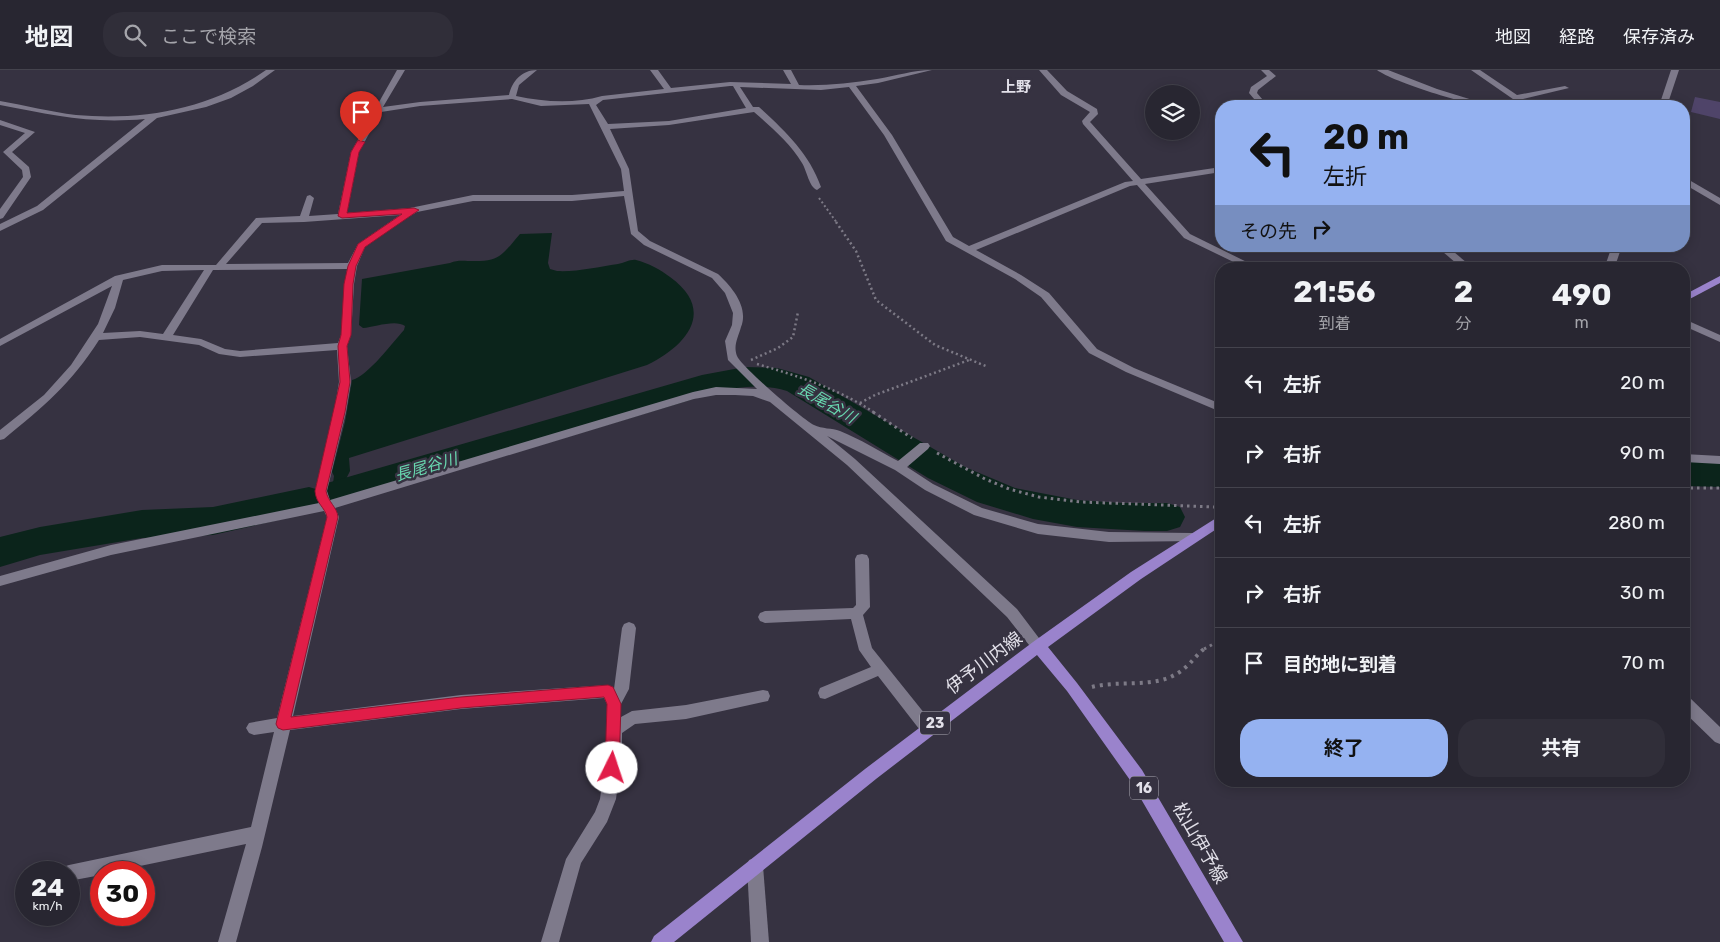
<!DOCTYPE html>
<html lang="ja">
<meta charset="utf-8">
<style>
:root{--surface:#282631;--page:#302e39;--text:#f1f3f6;--muted:#a5a5ab;--line:#44434d;--accent:#95b2f1}
body{margin:0;font-family:Rubik,"Noto Sans JP",sans-serif;background:var(--page);color:var(--text);height:100vh;display:flex;flex-direction:column;font-size:19px;white-space:nowrap}
*{box-sizing:border-box;margin:0}
p{font-size:16px;color:var(--muted)}
.icon{flex:none;width:28px;height:28px;fill:none;stroke:currentColor;stroke-width:2;stroke-linecap:round;stroke-linejoin:round}
.map{position:relative;flex:1;overflow:hidden}
.side{position:absolute;left:1215px;top:192px;width:475px;height:525px;display:flex;flex-direction:column;background:var(--surface);border-radius:20px;box-shadow:0 2px 12px #0003,0 0 0 1px var(--line)}
.side>*{flex:none}
.guide{position:absolute;left:1215px;top:30px;width:475px;height:152px;border-radius:20px;box-shadow:0 2px 12px #0003,0 0 0 1px var(--line);background:#95b2f1;color:#111;overflow:hidden}
.fabs{position:absolute;left:1145px;top:15px;display:grid;gap:10px}
.fabs a{display:grid;place-items:center;width:55px;height:55px;border-radius:50%;background:var(--surface);box-shadow:0 2px 12px #0003,0 0 0 1px var(--line);font-size:25px}
.speed{position:absolute;left:15px;top:791px;display:flex;gap:10px;font-size:25px;font-weight:700;text-align:center}
.speed>*{display:grid;place-content:center;width:65px;height:65px;border-radius:50%;background:var(--surface);box-shadow:0 2px 12px #0003,0 0 0 1px var(--line);line-height:1}
.speed small{font-size:12px;font-weight:400}
.speed .limit{border:8px solid #d22;background:#fff;color:#111}
.pin{position:absolute;display:grid;place-items:center;width:42px;height:42px;color:#fff;margin:-51px -21px;border-radius:50% 50% 50% 0;rotate:-45deg;box-shadow:0 0 5px #0007}
.pin .icon{rotate:45deg}
.me{position:absolute;width:55px;margin:-28px;rotate:4deg;stroke-linejoin:round;filter:drop-shadow(0 0 4px #0008)}
.turn{display:flex;align-items:center;gap:18px;height:105px;padding:0 25px;font-size:22px}
.turn .icon{width:65px;height:65px;stroke-width:2.5}
.turn b{display:block;font-size:35px;line-height:42px}
.then{display:flex;align-items:center;height:48px;padding:0 25px;background:#0003;gap:10px;font-size:19px}
.eta{display:flex;justify-content:space-evenly;align-items:center;height:85px;text-align:center}
.eta b{font-size:30px;font-weight:700;line-height:35px}
.primary-button{display:flex;gap:10px;margin-top:auto;padding:10px 25px}
.primary-button a{flex:1;height:58px;border-radius:20px;background:var(--accent);color:#111;font-size:20px;font-weight:700;line-height:58px;text-align:center}
.primary-button a+a{background:var(--page);color:var(--text)}
ul{padding:0;list-style:none}
li{display:flex;align-items:center;gap:15px;height:70px;padding:0 25px;border-top:1px solid var(--line)}
li div{flex:1}
li b{display:block;font-size:19px}
li em{font-style:normal}
header{display:flex;align-items:center;gap:30px;box-sizing:border-box;height:70px;padding:0 25px;background:var(--surface);border-bottom:1px solid var(--line)}
header strong{font-size:24px}
nav{display:flex;gap:28px;margin-inline-start:auto;font-size:18px}
.search{width:350px;height:45px;background:var(--page);display:flex;align-items:center;gap:12px;box-sizing:border-box;padding:0 18px;border-radius:20px;color:var(--muted);font-size:19px}
.map>svg:first-child{display:block}
.green{fill:#4f4469}
.water{fill:#0b241b}
.lines{fill:none;stroke-linecap:round;stroke-linejoin:round}
.river{fill:#0b241b;fill-rule:evenodd}
.path-far3{stroke:#7d7a86;stroke-width:2;stroke-dasharray:2 2.5;stroke-linecap:butt}
.path-far2{stroke:#7d7a86;stroke-width:2.5;stroke-dasharray:2 3;stroke-linecap:butt}
.path-far1{stroke:#7d7a86;stroke-width:3;stroke-dasharray:2.5 4;stroke-linecap:butt}
.path{stroke:#7d7a86;stroke-width:4;stroke-dasharray:3 5;stroke-linecap:butt}
.street{fill:#7e7a8b;fill-rule:evenodd}
.secondary{fill:#7e7a8b;fill-rule:evenodd}
.primary{fill:#9a83cc;fill-rule:evenodd}
.route{fill:#e11d48;stroke:#92132f}
.labels{text-anchor:middle;dominant-baseline:central;stroke-width:5;stroke-linejoin:round;paint-order:stroke}
.shield{fill:#363241;stroke:#aeacb7;stroke-width:1}
.shield-label{font-size:14px;font-weight:bold;fill:#e2e0e9}
.far-quarter-label{font-size:15px;font-weight:bold;fill:#e2e0e9;stroke:#363241}
.water-label{font-size:16px;font-style:italic;fill:#68d7af;stroke:#363241}
.near-street-label{font-size:18px;fill:#e2e0e9;stroke:#363241}
</style>
<header>
<strong>地図</strong>
<div class="search"><svg class="icon" aria-label="search" viewBox="0 0 24 24"><circle cx="10" cy="10" r="6"/><path d="M15 15l6 6"/></svg>ここで検索</div>
<nav><a>地図</a><a>経路</a><a>保存済み</a></nav>
</header>
<div class="map">
<svg width="1720" height="872" viewBox="0 0 1720 872">
<rect width="100%" height="100%" fill="#363241"/>
<!-- green -->
<polygon class="green" points="1695,27 1720,32 1720,49 1691,42"/>
<!-- water -->
<path class="water" d="M552,163L548,193L550,199L557,201C577,202 598,197 618,194C624,193 631,189 636,190C648,193 661,200 670,207C717,241 686,276 647,295L349,388L350,401L344,413V423L335,425L332,420L334,406L332,402L345,352L352,310C368,306 393,272 404,260L405,256C396,249 374,257 363,258L359,255L362,209L450,193C458,190 461,191 470,191C500,192 502,185 520,164Z"/>
<g class="lines">
<!-- river -->
<g class="river">
<path d="M745,297L777,298L809,307L965,397L1015,418L1077,430L1122,433H1167L1180,437L1185,447L1180,457L1167,461H1145L1077,457L1033,449L977,432L928,408L787,321C765,314 740,316 717,322L334,437L325,434L322,439L309,443L213,465L142,468L40,485L0,497V467L40,457L142,440L213,437L309,417L319,420L321,415L334,411L702,305Z"/>
<polygon points="1684,390 1720,391 1720,417 1684,416"/>
</g>
<!-- path-far3 -->
<polyline class="path-far3" points="819,128 837,153"/>
<!-- path-far2 -->
<g class="path-far2">
<polyline points="836,152 856,181 876,230 935,275 988,297"/>
<polyline points="751,290 778,278 793,267 798,242"/>
<path d="M757,294C798,306 839,319 875,343"/>
<polyline points="860,333 875,325 969,290"/>
</g>
<!-- path-far1 -->
<g class="path-far1">
<polyline points="873,342 912,368"/>
<polyline points="937,383 985,409 1009,419 1039,427 1081,432 1216,437"/>
<polyline points="1684,418 1720,418"/>
<polyline points="1204,579 1221,570"/>
</g>
<!-- path -->
<path class="path" d="M1092,617C1118,610 1154,618 1176,604C1188,598 1195,586 1205,578"/>
<!-- street -->
<g class="street">
<path d="M266,0H275L253,16L231,28L206,37L157,48L43,140L0,161V154L37,136L145,49C90,54 53,45 0,35V31C25,35 50,42 76,45C143,51 211,39 266,0Z"/>
<path d="M397,0H405L383,37L420,32L509,25C512,11 522,0 537,0L519,15L516,26C544,32 574,34 602,26L664,19L650,0H658L671,18L730,12L791,14L783,0H791L799,15C825,16 851,13 877,9C896,6 913,0 932,0L878,13L856,16L892,65L953,167L969,176L1125,112L1133,111L1083,54L1082,51L1090,42L1061,25L1039,0H1047L1067,21L1097,39L1098,44L1090,52L1091,53L1141,109L1221,97V102L1145,114L1190,164L1261,199H1248L1184,168L1137,115L1130,116L976,180L1021,205L1049,223L1097,279L1134,298L1221,334V342L1126,302L1089,283L1041,227L1015,209L946,171L884,65L849,17L821,20L740,17L753,37H759C785,61 809,83 821,117L817,120C809,117 807,101 802,93C790,73 771,57 754,42L669,55L610,59L629,99L638,161L650,171L718,204C732,217 749,237 741,257C738,268 733,275 737,286C741,296 803,350 814,355C822,359 832,358 840,361C860,369 879,381 898,391L920,373H928L930,376L928,379L907,397L933,414L982,438L1038,454L1109,462L1192,463L1197,465L1198,468L1197,471L1109,472L1038,464L974,445L925,420L895,400L827,366L855,389L1017,539L1045,576L1043,580L1038,582L1033,580L1007,547L847,395L770,332L753,326L735,325H716L694,329L335,438L339,447L293,646L461,625L608,615L614,619L622,558L624,554L629,552L634,554L636,558L629,619L621,634V647L632,641L686,635L763,620L768,621L770,626L768,631L763,632L686,649L635,654L622,663V683L616,729L607,752L581,793L559,872H541L566,789L595,742L600,729L606,683L607,634L604,628L461,639L290,660L262,777L236,872H218L246,774L111,802H101V805L69,811V802H61L63,797L69,795L251,757L274,662L254,665L249,663L246,658L249,653L277,648L327,447L324,441L111,485L0,516V506L111,475L319,433L315,421L334,342L339,312L337,280L240,287L219,284L199,275L140,267L99,270C71,314 43,337 4,369L0,370V360L44,325L71,295L98,254L112,216L0,276V269L115,206L162,195H216L256,148L300,146L307,126L310,125L314,128L309,146L338,144L351,82ZM730,16H733L746,38L669,51L608,54L596,35L603,30ZM512,29L541,36L589,34L621,99L624,121L572,125H473L410,138L347,143L359,82L381,42L420,36ZM624,126L631,164L644,175L712,208L725,223L733,243L732,255L725,271L728,290L757,319L716,317L693,322L330,430L327,421L346,342L351,312L347,276L351,265L354,214L357,196L365,177L398,153L417,142L473,131H572ZM400,145L358,174L348,193L226,194L262,153L304,152ZM347,199L341,265L338,273L240,281L225,279L201,269L173,265L213,200ZM204,200L163,264L140,261L103,263L115,238L123,210L162,201Z"/>
<polygon points="1261,0 1269,0 1276,6 1258,20 1257,23 1268,36 1260,36 1249,23 1251,17 1267,6"/>
<path d="M1377,0H1388L1437,19L1492,36C1472,37 1393,12 1377,0Z"/>
<polygon points="1471,0 1480,0 1517,25 1565,16 1569,18 1523,29 1532,36 1523,36"/>
<polygon points="1671,0 1679,0 1667,36 1659,36"/>
<polygon points="0,50 35,62 12,82 29,97 31,107 3,148 0,149 0,139 23,107 22,100 3,82 25,63 0,55"/>
<polygon points="1684,107 1720,128 1720,135 1684,114"/>
<polygon points="1436,176 1447,176 1474,199 1463,199"/>
<polygon points="1612,176 1622,176 1614,199 1604,199"/>
<polygon points="1684,384 1720,386 1720,394 1684,392"/>
<polygon points="862,484 867,485 869,489 870,537 863,545 872,578 933,654 936,659 933,664 928,666 923,664 878,606 825,629 820,628 818,623 820,618 871,597 859,580 851,549 765,553 760,551 758,547 760,543 765,541 853,538 856,535 855,489 857,485"/>
<polygon points="1684,626 1689,627 1720,657 1720,674 1715,672 1684,642"/>
<polygon points="755,788 761,790 763,796 769,872 751,872 747,796 749,790"/>
</g>
<!-- secondary -->
<polygon class="secondary" points="1684,249 1720,265 1720,272 1684,256"/>
<!-- primary -->
<g class="primary">
<polygon points="1720,206 1720,213 1684,232 1684,225"/>
<polygon points="1221,445 1221,456 1141,509 1048,577 1077,613 1142,700 1243,872 1224,872 1130,710 1067,621 1037,585 876,709 674,872 651,872 654,866 865,699 1033,572 1131,502"/>
</g>
</g>
<!-- route -->
<path class="route" d="M358,70L365,72L359,82L347,143L414,138L419,140L365,177L356,196L353,214L351,265L347,276L350,312L345,342L326,421C328,432 337,437 338,447L291,647L461,627L608,615L613,617L621,634L619,698L617,703L612,705L607,703L605,698L607,634L604,627L461,638L283,660L278,658L276,654L327,447C325,437 316,434 315,421L340,312L338,276L341,265L344,214L348,196L358,174L402,144L342,148L338,146L351,82Z"/>
<g class="labels">
<!-- shield labels -->
<g class="shield">
<rect x="920" y="641.5" width="30" height="23" rx="4"/>
<rect x="1130" y="706.5" width="28" height="23" rx="4"/>
</g>
<g class="shield-label">
<text x="935" y="653">23</text>
<text x="1144" y="718">16</text>
</g>
<!-- far-quarter labels -->
<g class="far-quarter-label">
<text x="1016" y="17">上野</text>
</g>
<!-- water labels -->
<g class="water-label">
<text transform="translate(827 333) rotate(30)">長尾谷川</text>
<text transform="translate(426 397) rotate(-16)">長尾谷川</text>
</g>
<!-- near-street labels -->
<g class="near-street-label">
<text transform="translate(984 593) rotate(-37)">伊予川内線</text>
<text transform="translate(1200 773) rotate(60)">松山伊予線</text>
</g>
</g>
</svg>
<div class="fabs">
<a><svg class="icon" aria-label="layers" viewBox="0 0 24 24"><path d="M12 4l9 5-9 5-9-5zM3 14l9 5 9-5"/></svg></a>
</div>
<div class="speed"><div>24<small>km/h</small></div><div class="limit">30</div></div>
<div class="pin" style="left:361px;top:72px;background:#d93025"><svg class="icon" aria-label="arrive" viewBox="0 0 24 24"><path d="M6 21V4h12l-3 4 3 4H6"/></svg></div>
<svg class="me" style="left:612px;top:698px" viewBox="-20 -20 40 40"><circle r="19" fill="#fff"/><path d="M0-13L10 11 0 6-10 11z" fill="#e11d48"/></svg>
<div class="guide">
<div class="turn"><svg class="icon" aria-label="left" viewBox="0 0 24 24"><path d="M17 20v-9H6M10 6l-5 5 5 5"/></svg><div><b>20 m</b>左折</div></div>
<div class="then">その先<svg class="icon" aria-label="right" viewBox="0 0 24 24"><path d="M7 20v-9h11M14 6l5 5-5 5"/></svg></div>
</div>
<section class="side">
<div class="eta">
<div><b>21:56</b><p>到着</p></div>
<div><b>2</b><p>分</p></div>
<div><b>490</b><p>m</p></div>
</div>
<ul>
<li><svg class="icon" aria-label="left" viewBox="0 0 24 24"><path d="M17 20v-9H6M10 6l-5 5 5 5"/></svg><div><b>左折</b></div><em>20 m</em></li>
<li><svg class="icon" aria-label="right" viewBox="0 0 24 24"><path d="M7 20v-9h11M14 6l5 5-5 5"/></svg><div><b>右折</b></div><em>90 m</em></li>
<li><svg class="icon" aria-label="left" viewBox="0 0 24 24"><path d="M17 20v-9H6M10 6l-5 5 5 5"/></svg><div><b>左折</b></div><em>280 m</em></li>
<li><svg class="icon" aria-label="right" viewBox="0 0 24 24"><path d="M7 20v-9h11M14 6l5 5-5 5"/></svg><div><b>右折</b></div><em>30 m</em></li>
<li><svg class="icon" aria-label="arrive" viewBox="0 0 24 24"><path d="M6 21V4h12l-3 4 3 4H6"/></svg><div><b>目的地に到着</b></div><em>70 m</em></li>
</ul>
<div class="primary-button"><a>終了</a><a>共有</a></div>
</section>
</div>
